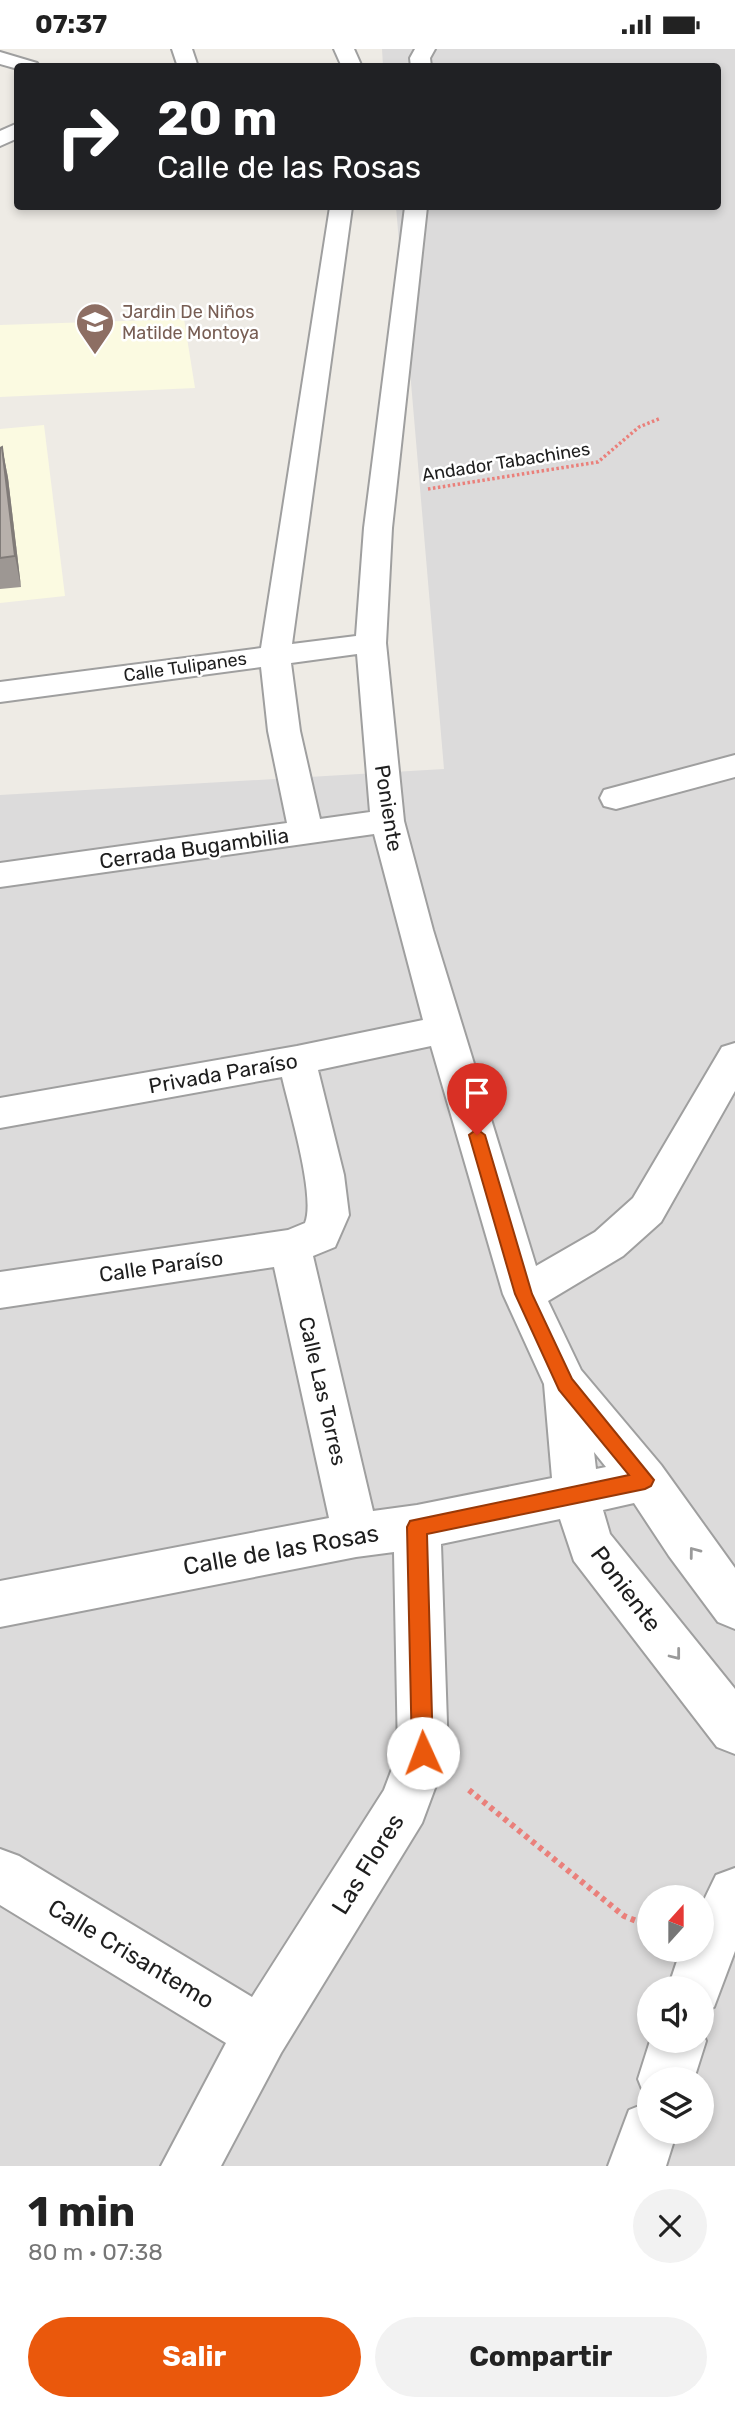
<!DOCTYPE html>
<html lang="es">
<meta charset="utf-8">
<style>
:root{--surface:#fff;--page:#f2f2f2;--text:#222;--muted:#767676;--accent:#ea580c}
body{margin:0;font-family:Rubik,sans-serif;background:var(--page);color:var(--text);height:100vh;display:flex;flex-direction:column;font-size:26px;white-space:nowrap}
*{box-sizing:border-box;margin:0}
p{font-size:23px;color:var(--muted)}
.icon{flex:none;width:38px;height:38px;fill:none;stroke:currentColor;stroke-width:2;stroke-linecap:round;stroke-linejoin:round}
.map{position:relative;height:2117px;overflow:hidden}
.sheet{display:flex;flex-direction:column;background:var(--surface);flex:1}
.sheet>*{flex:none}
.guide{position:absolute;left:14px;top:14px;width:707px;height:147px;border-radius:7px;box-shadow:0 4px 10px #0003;background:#202124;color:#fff;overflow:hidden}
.needle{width:46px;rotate:21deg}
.controls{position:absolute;left:637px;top:1836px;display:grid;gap:14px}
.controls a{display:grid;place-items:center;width:77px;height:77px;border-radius:50%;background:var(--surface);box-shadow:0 4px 10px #0003;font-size:35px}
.pin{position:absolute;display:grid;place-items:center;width:60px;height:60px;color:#fff;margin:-72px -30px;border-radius:50% 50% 50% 0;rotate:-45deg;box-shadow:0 0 7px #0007}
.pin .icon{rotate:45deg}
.me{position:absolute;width:77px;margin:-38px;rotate:358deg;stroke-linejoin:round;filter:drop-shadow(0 0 5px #0008)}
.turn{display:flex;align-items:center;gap:24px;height:147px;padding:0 28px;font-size:32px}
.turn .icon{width:91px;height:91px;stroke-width:2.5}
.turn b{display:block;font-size:49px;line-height:60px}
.round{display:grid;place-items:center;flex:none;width:74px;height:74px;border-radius:37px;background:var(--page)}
.head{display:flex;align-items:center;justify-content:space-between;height:119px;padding:0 28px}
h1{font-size:42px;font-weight:700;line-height:52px}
.cta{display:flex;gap:14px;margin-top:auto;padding:14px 28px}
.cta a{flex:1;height:80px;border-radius:42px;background:var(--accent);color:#fff;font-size:28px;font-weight:700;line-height:80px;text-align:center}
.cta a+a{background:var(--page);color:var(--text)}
.status{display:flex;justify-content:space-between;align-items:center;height:49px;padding:0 35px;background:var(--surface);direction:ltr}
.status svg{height:19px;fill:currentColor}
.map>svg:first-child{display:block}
.residential{fill:#dcdbdb;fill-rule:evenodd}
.education{fill:#fbfae1}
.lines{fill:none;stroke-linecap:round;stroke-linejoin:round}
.minor-casing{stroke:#9f9f9f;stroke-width:4}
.path-far1{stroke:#ea807b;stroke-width:3.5;stroke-dasharray:2.5 2.5;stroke-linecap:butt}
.path{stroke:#ea807b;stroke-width:6;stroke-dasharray:4.5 4.5;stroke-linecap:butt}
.minor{fill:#fff;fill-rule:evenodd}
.wall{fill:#9d9793}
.shaded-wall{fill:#807b78}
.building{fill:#b7b0ab;stroke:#807b78;stroke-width:2}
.oneway{stroke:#9a9a9a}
.route{fill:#ea580c;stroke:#983908;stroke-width:2}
.labels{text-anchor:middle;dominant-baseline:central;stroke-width:5;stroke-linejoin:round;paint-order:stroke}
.far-education-label{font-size:18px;fill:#785e54;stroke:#fff;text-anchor:start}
.far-street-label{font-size:18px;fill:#1e1e1e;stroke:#fff}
.street-label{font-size:21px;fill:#1e1e1e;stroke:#fff}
.near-street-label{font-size:24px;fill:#1e1e1e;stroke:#fff}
</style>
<div class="status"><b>07:37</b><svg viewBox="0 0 49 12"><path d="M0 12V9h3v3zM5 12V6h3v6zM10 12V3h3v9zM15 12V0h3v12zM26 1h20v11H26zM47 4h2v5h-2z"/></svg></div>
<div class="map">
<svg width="735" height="2117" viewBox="0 0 735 2117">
<rect width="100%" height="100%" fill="#eeebe5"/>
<!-- residential -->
<path class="residential" d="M382,0H735V2117H0V746L444,720L396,158H718V18L383,17ZM649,1848H702V1900H649ZM649,1939H702V1992H649ZM649,2030H702V2082H649Z"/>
<!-- education -->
<g class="education">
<polygon points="184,270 195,339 0,348 0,276"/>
<polygon points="44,376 65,547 0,554 0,380"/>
</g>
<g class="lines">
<defs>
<g id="minor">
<polygon points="172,0 192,0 198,18 178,18"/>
<polygon points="334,0 354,0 362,18 342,18"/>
<polygon points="415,0 435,0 430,9 431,18 411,18 410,9"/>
<polygon points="0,3 37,14 39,18 18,18 18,20 0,15"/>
<polygon points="18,74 18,89 0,97 0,82"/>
<path d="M330,158H352L292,595L356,587L364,479L405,158H427L392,479L386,594L404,772L433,881L536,1217L595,1183L633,1149L722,998L735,994V1042L661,1173L623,1207L548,1252L581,1321L661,1416L735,1519V1580L718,1573L669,1507L634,1454L603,1461L610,1485L735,1640V1705L717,1698L574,1512L560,1470L441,1495L448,1704L422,1774L281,2004L221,2117H161L226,1994L0,1856V1800L19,1807L252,1948L384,1741L398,1704L394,1503L356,1508L0,1578V1532L329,1469L274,1218L0,1259V1223L288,1181L305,1174C316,1148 289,1059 282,1028L0,1079V1049L297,997L423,971L374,785L0,838V814L287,774L268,682L261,618L0,653V633L261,599ZM357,605L370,763L320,770L300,682L291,614ZM431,997L503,1245L544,1335L552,1429L417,1456L373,1462L313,1207L335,1198L349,1166L344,1126L318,1021ZM594,1403L606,1418L596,1420Z"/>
<polygon points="735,706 735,728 616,760 604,757 600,749 604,741"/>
<polygon points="735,1819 735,1902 714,1958 702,1963 702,1939 668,1939 681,1900 702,1900 702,1855 716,1826"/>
<polygon points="702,1982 706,1992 694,2030 649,2030 649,2051 646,2050 638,2030 650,1992 702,1992"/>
<polygon points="649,2053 649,2082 677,2082 666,2117 608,2117 629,2061"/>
</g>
</defs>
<!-- minor casing -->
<use href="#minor" class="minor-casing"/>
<!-- path-far1 -->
<polyline class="path-far1" points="428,440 598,413 639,378 661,369"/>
<!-- path -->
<polyline class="path" points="469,1741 624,1867 649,1877"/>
<!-- minor -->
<use href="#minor" class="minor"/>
</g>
<!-- wall -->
<polygon class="wall" points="2,398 8,429 21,538 0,540 0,399"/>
<!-- shaded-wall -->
<polygon class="shaded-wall" points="2,398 8,429 21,538 15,507"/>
<!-- building -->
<polygon class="building" points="2,398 15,507 0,509 0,399"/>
<!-- one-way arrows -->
<defs><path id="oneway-chevron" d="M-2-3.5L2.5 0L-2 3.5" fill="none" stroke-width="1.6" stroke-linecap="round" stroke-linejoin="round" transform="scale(1.75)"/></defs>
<g class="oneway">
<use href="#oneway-chevron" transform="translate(694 1503) rotate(-127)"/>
<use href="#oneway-chevron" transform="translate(676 1606) rotate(52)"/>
</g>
<!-- route -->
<polygon class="route" points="477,1080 485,1086 532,1245 572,1330 654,1431 651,1437 645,1440 427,1485 433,1704 430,1711 423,1715 415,1711 412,1704 407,1478 410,1472 629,1426 559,1341 515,1245 469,1086"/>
<!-- icons -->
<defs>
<symbol id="school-pin" viewBox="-11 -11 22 30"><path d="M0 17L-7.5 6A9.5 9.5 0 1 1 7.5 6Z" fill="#8d6e63" stroke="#fff"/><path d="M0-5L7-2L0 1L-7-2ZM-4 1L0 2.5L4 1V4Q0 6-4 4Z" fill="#fff"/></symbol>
</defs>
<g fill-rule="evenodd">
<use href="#school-pin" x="73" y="251" width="44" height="60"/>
</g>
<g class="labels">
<!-- far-education labels -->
<g class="far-education-label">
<text x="122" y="263">Jardin De Niños<tspan x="122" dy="21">Matilde Montoya</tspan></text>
</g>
<!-- far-street labels -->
<g class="far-street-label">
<text transform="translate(506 413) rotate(-9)">Andador Tabachines</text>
<text transform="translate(185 618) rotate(-8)">Calle Tulipanes</text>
</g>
<!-- street labels -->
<g class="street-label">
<text transform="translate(389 759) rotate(81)">Poniente</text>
<text transform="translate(194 799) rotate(-8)">Cerrada Bugambilia</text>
<text transform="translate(223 1024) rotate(-10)">Privada Paraíso</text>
<text transform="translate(161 1217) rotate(-8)">Calle Paraíso</text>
<text transform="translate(323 1342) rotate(77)">Calle Las Torres</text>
</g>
<!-- near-street labels -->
<g class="near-street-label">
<text transform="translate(281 1501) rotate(-10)">Calle de las Rosas</text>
<text transform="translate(626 1540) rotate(53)">Poniente</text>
<text transform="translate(368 1815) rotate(-58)">Las Flores</text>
<text transform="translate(131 1905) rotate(31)">Calle Crisantemo</text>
</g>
</g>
</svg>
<div class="controls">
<a><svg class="needle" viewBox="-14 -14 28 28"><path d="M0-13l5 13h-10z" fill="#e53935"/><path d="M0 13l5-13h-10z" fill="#767676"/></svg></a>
<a><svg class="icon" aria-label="sound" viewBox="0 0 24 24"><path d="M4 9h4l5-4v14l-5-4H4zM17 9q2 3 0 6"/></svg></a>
<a><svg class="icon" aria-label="layers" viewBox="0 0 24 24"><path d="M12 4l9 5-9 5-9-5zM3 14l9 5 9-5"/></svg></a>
</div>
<div class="pin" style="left:477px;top:1086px;background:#d93025"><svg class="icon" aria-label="arrive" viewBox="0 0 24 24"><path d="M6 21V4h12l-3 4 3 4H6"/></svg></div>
<svg class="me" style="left:423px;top:1704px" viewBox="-20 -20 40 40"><circle r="19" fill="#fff"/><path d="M0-13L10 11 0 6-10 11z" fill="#ea580c"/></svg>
<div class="guide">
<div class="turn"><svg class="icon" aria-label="right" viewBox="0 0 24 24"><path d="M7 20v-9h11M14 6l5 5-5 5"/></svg><div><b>20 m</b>Calle de las Rosas</div></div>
</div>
</div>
<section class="sheet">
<div class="head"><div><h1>1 min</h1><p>80 m · 07:38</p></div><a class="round"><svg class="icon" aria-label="close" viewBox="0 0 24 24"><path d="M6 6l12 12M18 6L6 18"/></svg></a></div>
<div class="cta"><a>Salir</a><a>Compartir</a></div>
</section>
